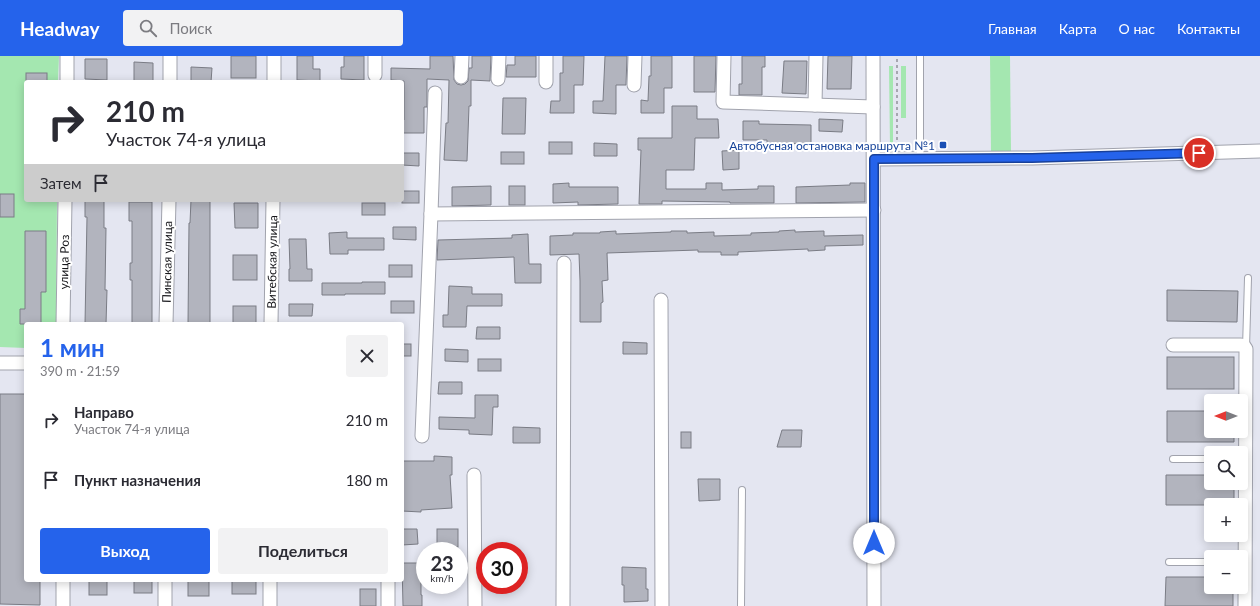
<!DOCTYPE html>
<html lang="ru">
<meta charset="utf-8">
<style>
:root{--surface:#fff;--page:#f2f2f3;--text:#2b2b33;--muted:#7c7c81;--accent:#2563eb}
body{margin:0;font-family:Lato,sans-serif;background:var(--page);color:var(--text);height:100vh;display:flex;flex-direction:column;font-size:15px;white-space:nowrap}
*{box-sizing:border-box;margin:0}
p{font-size:13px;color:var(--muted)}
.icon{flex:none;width:22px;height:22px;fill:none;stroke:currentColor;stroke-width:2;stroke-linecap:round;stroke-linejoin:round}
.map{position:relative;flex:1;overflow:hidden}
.sheet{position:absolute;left:24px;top:266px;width:380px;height:260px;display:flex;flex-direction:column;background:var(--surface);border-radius:4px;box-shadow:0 2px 10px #0003}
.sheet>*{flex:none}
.banner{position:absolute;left:24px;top:24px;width:380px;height:122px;border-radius:4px;box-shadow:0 2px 10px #0003;background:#fff;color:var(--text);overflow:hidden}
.needle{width:26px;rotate:270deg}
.controls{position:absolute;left:1204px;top:338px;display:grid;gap:8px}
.controls a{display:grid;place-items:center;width:44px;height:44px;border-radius:4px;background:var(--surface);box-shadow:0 2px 10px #0003;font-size:20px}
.speed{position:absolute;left:416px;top:486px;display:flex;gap:8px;font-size:20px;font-weight:700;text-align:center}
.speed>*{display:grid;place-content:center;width:52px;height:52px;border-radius:50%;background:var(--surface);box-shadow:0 2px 10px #0003;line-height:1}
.speed small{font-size:10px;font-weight:400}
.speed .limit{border:6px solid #d22;background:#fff;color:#111}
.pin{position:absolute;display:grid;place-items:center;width:34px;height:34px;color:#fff;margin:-17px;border:2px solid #fff;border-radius:50%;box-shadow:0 1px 4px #0007}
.me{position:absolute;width:44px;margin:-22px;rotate:0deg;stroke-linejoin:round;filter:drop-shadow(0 0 3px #0008)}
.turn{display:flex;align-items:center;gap:14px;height:84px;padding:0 16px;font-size:18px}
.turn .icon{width:52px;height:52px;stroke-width:2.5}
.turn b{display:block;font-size:28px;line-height:34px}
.then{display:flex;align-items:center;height:38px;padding:0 16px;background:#0003;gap:8px;font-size:15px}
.round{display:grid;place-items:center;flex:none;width:42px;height:42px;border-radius:4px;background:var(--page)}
.summary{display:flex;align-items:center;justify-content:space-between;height:68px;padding:0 16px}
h1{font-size:24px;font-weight:700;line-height:30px;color:var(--accent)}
.button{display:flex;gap:8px;margin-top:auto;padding:8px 16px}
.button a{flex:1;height:46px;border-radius:4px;background:var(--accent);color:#fff;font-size:16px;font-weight:700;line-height:46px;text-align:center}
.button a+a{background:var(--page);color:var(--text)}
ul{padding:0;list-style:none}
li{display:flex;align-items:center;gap:12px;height:60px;padding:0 16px}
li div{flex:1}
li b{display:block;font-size:15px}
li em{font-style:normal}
header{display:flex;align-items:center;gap:24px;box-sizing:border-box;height:56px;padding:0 20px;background:var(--accent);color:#fff}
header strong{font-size:19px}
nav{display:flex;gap:22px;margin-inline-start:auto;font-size:14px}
.search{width:280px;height:36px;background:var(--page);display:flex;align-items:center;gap:10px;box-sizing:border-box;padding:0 14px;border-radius:4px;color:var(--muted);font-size:15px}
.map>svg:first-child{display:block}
.green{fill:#a4e7b0}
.building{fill:#b2b4be;stroke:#7a7c85}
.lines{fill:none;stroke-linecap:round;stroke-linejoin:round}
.lane-casing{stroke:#a1a3ad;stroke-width:8}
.street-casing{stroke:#a1a3ad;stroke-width:15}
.path{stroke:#a6a7b0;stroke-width:2;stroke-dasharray:3 3;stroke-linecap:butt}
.lane{stroke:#fff;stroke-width:6}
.street{stroke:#fff;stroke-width:13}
.route-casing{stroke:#184099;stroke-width:10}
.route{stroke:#2563eb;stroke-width:7}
.transit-dot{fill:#1a4fb4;stroke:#fff;stroke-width:1.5}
.labels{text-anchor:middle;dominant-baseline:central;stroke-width:4;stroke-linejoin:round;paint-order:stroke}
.transit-label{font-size:12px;fill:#164399;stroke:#fff;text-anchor:end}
.street-label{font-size:12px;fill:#17171b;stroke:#fff}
</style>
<header>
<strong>Headway</strong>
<div class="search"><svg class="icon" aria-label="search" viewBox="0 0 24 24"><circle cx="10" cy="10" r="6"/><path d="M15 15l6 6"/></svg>Поиск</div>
<nav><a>Главная</a><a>Карта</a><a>О нас</a><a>Контакты</a></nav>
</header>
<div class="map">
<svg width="1260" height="550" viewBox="0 0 1260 550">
<rect width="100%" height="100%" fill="#e4e6f1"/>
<!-- green -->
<g class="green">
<polygon points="0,0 59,0 58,26 26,26 26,144 57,144 56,268 26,268 26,292 0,291"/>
<polygon points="990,0 1010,0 1011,96 991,96"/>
<polygon points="889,10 893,10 893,90 890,90"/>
<rect x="901" y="10" width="5" height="52"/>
</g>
<!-- building -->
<g class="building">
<rect x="231" y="0" width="25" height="22"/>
<polygon points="297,0 313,0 313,13 320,13 320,25 297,24"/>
<polygon points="344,0 364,0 364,24 341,23 341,11 344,11"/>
<polygon points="430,0 453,0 454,24 457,28 461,29 465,28 468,25 469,12 472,12 472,0 491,0 490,25 471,24 471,50 469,50 467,105 444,104 446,67 448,67 449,24 427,23 427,51 424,51 424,77 402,77 402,64 404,64 404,25 391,24 391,12 430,13"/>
<polygon points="515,0 536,0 536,21 506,21 507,9 515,9"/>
<polygon points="563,0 584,0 583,29 574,29 574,57 550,57 551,45 560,45 560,17 563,17"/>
<polygon points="605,0 627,0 626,29 616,29 616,58 593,57 593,45 603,45"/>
<polygon points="651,0 672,0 672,32 664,32 664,57 641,57 641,44 648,45 649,20 651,20"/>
<polygon points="694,0 716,0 715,36 694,36"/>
<polygon points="742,0 765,0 765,11 762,11 762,39 739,39 739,28 742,28"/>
<polygon points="828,0 852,0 851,33 827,33"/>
<polygon points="85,3 107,3 107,24 85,23"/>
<polygon points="784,5 807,5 806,38 782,37"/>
<polygon points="134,6 153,7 153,25 134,25"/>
<polygon points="191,11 212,12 211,26 191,26"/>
<rect x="26" y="17" width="21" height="9"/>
<polygon points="503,42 526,42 525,78 502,78"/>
<polygon points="672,50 697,50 697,63 718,63 719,82 695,82 694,114 666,114 666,133 706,133 706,127 722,127 722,134 758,133 758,130 774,130 774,147 730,147 730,146 662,145 662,148 639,148 641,94 638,94 638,82 672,82"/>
<polygon points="819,63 843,64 842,76 819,75"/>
<polygon points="743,65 759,65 759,68 811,69 811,88 767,87 767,84 743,84"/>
<rect x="549" y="86" width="23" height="12"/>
<polygon points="594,87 617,88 617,100 594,100"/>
<polygon points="739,94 739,113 723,114 722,95"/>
<rect x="501" y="96" width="23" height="12"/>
<polygon points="402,97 419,97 419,110 402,109"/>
<polygon points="569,127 569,131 618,131 618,148 578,149 578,146 553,147 553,128"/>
<polygon points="850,127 865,127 865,146 796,147 796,131 850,129"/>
<polygon points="491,130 491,149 452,150 452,131"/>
<rect x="509" y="130" width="16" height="19"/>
<rect x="402" y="135" width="17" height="12"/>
<rect x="0" y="138" width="14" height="23"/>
<polygon points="85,144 104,144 104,172 106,172 105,234 107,234 106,268 85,268 87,161 85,161"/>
<polygon points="191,144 210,144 210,268 188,268 189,167 190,167"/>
<polygon points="129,146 152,146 152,268 132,268 132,224 130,224 130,207 132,207 132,165 129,165"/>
<polygon points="234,147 258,147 258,172 235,172"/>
<rect x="362" y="147" width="23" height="12"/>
<polygon points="393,171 416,171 416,184 393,183"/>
<polygon points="795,174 795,176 824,175 824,180 863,179 863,189 825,190 825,194 808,195 808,193 738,196 738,199 721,199 721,196 698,196 698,194 607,197 608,224 602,225 603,246 601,247 601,266 580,266 580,225 579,198 550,199 550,180 573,179 573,177 600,177 600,176 616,175 616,178 671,176 671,175 687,175 687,177 714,176 714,180 751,179 751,177 779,176 779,175"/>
<polygon points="25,175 46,175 46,236 41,236 41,268 20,268 20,253 25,253"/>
<polygon points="347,176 347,182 384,182 384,194 348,194 348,198 330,198 329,177"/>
<polygon points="528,178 529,208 541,208 541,227 515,227 514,201 437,204 438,184 512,182 512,179"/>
<polygon points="289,183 306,183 307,213 312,213 312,225 289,225 289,213 290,213"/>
<rect x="233" y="199" width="24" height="25"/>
<rect x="389" y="209" width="23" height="12"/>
<polygon points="362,226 385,226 385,238 345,238 345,239 322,239 322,227 362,227"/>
<polygon points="449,230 472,231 472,238 502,238 502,250 467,250 466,271 443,271 443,259 448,259"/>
<polygon points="1167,234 1238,235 1237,266 1167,265"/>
<rect x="391" y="245" width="23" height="12"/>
<polygon points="289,248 313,248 312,260 289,260"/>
<rect x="233" y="250" width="23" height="18"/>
<polygon points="477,271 500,271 500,283 476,283"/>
<polygon points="623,286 647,287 647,298 623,298"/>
<rect x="402" y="288" width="9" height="12"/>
<polygon points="445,293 468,294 468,306 445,305"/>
<rect x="1167" y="301" width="67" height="32"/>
<rect x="478" y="303" width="23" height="12"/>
<polygon points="439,326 462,326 462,338 438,338"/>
<polygon points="0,338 26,338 26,524 40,524 40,549 0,548"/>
<polygon points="475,339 498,339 498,351 493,351 492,379 469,378 469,374 439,373 439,361 475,362"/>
<polygon points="1167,355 1211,355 1211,375 1234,375 1234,386 1167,386"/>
<polygon points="513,371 540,372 540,387 513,387"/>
<polygon points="782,374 802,374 801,391 777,391"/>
<rect x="681" y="376" width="10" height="16"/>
<polygon points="434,400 452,401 452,419 450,419 452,452 421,454 421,456 402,455 402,405 434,405"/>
<polygon points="1166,419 1211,419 1211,427 1234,427 1234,449 1166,449"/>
<polygon points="698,423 720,423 720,444 699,445"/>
<polygon points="402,473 417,473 418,488 402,489"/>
<rect x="437" y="473" width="21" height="18"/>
<polygon points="402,507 421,507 421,539 422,539 422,550 403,550"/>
<polygon points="622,511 646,512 646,533 648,533 648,545 624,546 624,529 622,529"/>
<polygon points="1166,521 1211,521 1211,531 1233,531 1233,550 1165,550"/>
<rect x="89" y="524" width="18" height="15"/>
<rect x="134" y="524" width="18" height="13"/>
<rect x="188" y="524" width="21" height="16"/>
<rect x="232" y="524" width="24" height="14"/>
<rect x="360" y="533" width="16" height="17"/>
</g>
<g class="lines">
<defs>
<g id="lane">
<polyline points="920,0 920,103"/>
<polyline points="1246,292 1248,222"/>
<polyline points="1173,403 1211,403"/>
<polyline points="1169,506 1211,506"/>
<polyline points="741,550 742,434"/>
</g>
<g id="street">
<polyline points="724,0 723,46 873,51"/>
<polyline points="873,0 874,550"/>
<polyline points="375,19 375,0"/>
<polyline points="461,21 462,0"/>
<polyline points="498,23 499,0"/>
<polyline points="67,26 67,0"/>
<polyline points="170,26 170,0"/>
<polyline points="274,26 274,0"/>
<polyline points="546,26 546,0"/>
<polyline points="634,29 635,0"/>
<polyline points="815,49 816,0"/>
<polyline points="874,103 1032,102 1260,95"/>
<polyline points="431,158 874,154"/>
<polyline points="661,244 662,550"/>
<polyline points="63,268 65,144"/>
<polyline points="166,268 169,144"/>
<polyline points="271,268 273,144"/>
<polyline points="1173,289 1241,289 1244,290 1246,293 1245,550"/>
<polyline points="0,307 26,307"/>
<polyline points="422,380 431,158 435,37"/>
<polyline points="474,419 475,550"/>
<polyline points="63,524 63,550"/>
<polyline points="388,524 388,550"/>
<polyline points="165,550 165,524"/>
<polyline points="270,550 270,524"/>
<polyline points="563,550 564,207"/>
</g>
</defs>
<!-- lane casing -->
<use href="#lane" class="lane-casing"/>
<!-- street casing -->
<use href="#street" class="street-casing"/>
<!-- path -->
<polyline class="path" points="897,3 897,91"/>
<!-- lane -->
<use href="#lane" class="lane"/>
<!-- street -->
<use href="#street" class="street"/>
</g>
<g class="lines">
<defs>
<polyline id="route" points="874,487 874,103 1032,102 1199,97"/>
</defs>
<!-- route casing -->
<use href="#route" class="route-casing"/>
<!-- route -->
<use href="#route" class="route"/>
</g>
<!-- markers -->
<rect class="transit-dot" x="939" y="85" width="8" height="8" rx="2"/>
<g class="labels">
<!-- transit labels -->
<g class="transit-label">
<text x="935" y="89">Автобусная остановка маршрута №1</text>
</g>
<!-- street labels -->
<g class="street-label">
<text transform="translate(64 206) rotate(-89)">улица Роз</text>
<text transform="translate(167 206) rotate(-89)">Пинская улица</text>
<text transform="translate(272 206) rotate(-89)">Витебская улица</text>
</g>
</g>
</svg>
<div class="controls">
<a><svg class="needle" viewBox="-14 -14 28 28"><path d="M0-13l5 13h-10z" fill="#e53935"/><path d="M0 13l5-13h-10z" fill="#7c7c81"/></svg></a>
<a><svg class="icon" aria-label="search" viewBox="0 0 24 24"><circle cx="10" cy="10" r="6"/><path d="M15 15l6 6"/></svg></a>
<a>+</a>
<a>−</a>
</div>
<div class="speed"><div>23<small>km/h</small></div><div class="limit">30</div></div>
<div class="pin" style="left:1199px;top:97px;background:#d93025"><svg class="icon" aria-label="arrive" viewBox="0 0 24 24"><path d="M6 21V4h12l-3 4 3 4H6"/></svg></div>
<svg class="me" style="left:874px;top:487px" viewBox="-20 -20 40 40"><circle r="19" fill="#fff"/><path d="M0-13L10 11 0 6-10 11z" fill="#2563eb"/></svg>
<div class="banner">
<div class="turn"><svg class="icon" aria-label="right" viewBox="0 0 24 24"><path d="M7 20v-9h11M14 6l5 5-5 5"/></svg><div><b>210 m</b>Участок 74-я улица</div></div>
<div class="then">Затем<svg class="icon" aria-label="arrive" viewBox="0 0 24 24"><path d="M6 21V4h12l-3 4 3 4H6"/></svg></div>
</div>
<section class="sheet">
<div class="summary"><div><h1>1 мин</h1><p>390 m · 21:59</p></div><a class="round"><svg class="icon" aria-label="close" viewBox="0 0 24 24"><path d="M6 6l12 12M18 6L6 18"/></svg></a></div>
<ul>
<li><svg class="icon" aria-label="right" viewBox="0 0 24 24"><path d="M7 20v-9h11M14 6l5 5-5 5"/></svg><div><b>Направо</b><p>Участок 74-я улица</p></div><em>210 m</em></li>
<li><svg class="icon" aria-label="arrive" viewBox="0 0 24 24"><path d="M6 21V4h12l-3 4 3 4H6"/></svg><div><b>Пункт назначения</b></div><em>180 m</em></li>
</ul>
<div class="button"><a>Выход</a><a>Поделиться</a></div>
</section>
</div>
